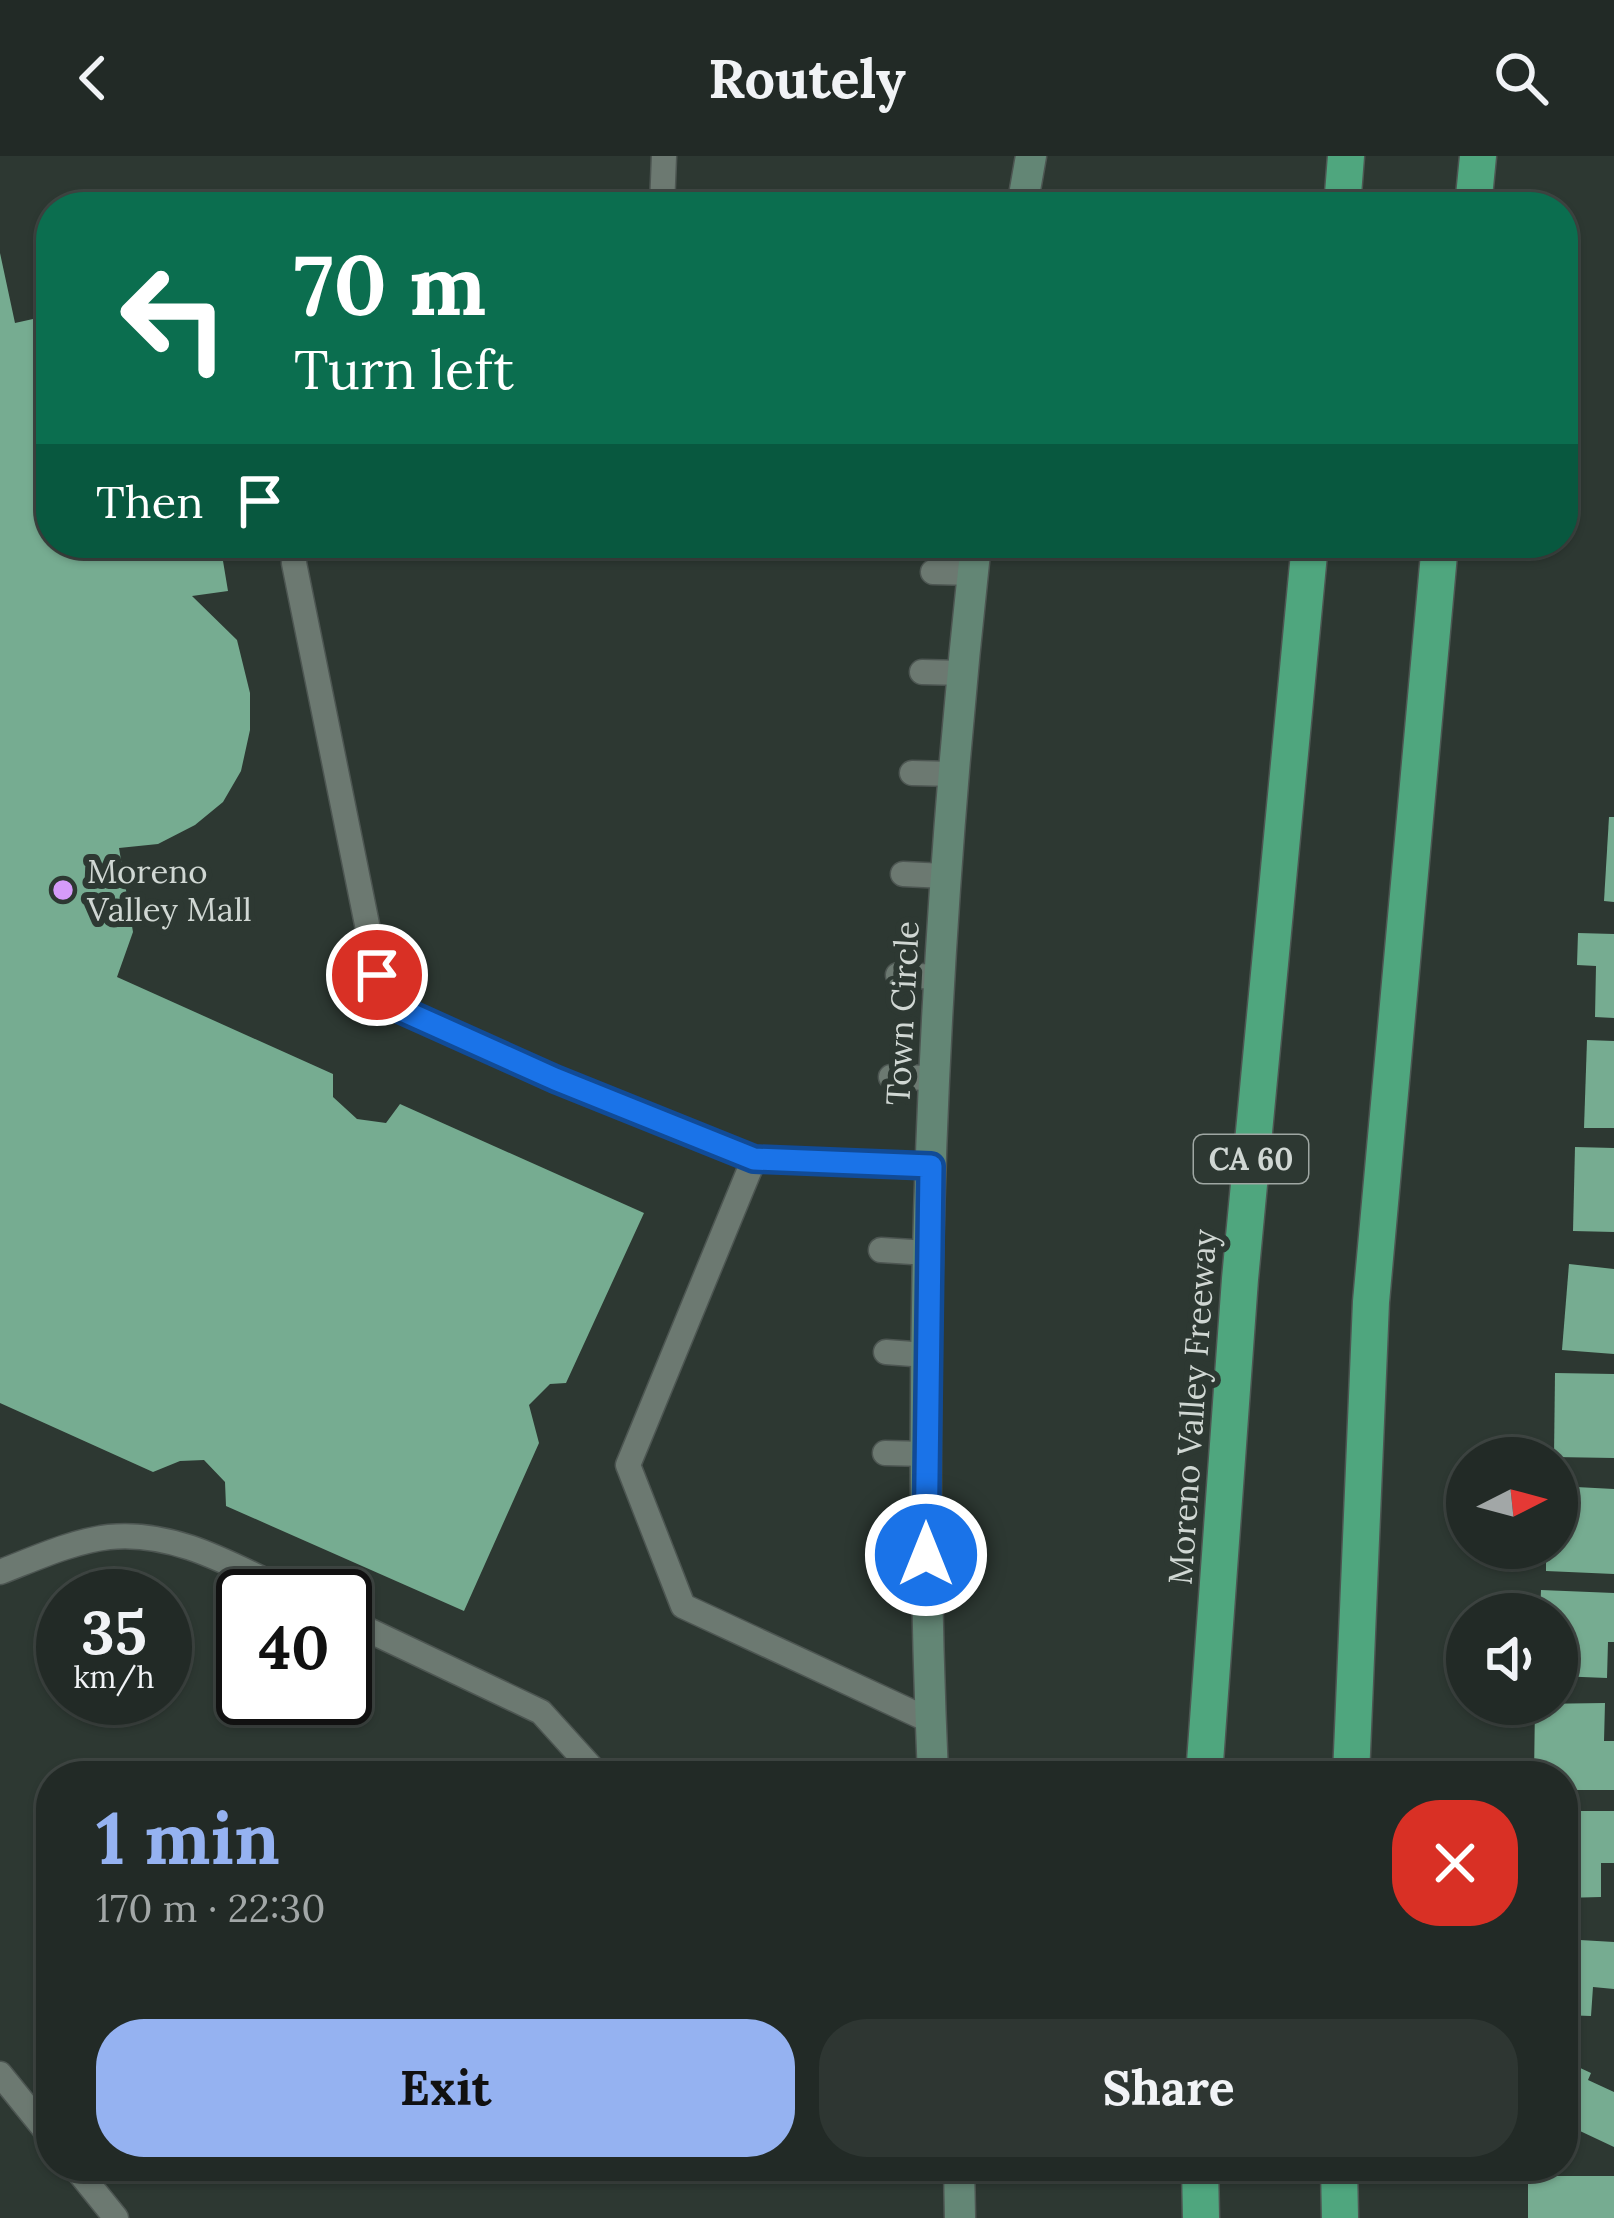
<!DOCTYPE html>
<meta charset="utf-8">
<style>
:root{--surface:#222a26;--page:#2e3632;--text:#f1f3f6;--muted:#a2a7a7;--line:#3f4643;--accent:#95b2f1}
body{margin:0;font-family:Lora,serif;background:var(--page);color:var(--text);height:100vh;display:flex;flex-direction:column;font-size:45px;white-space:nowrap}
*{box-sizing:border-box;margin:0}
p{font-size:39px;color:var(--muted)}
.icon{flex:none;width:66px;height:66px;fill:none;stroke:currentColor;stroke-width:2;stroke-linecap:round;stroke-linejoin:round}
.map{position:relative;flex:1;overflow:hidden}
.panel{position:absolute;left:36px;top:1605px;width:1542px;height:420px;display:flex;flex-direction:column;background:var(--surface);border-radius:48px;box-shadow:0 3px 9px #0004,0 0 0 3px var(--line)}
.panel>*{flex:none}
.guide{position:absolute;left:36px;top:36px;width:1542px;height:366px;border-radius:48px;box-shadow:0 3px 9px #0004,0 0 0 3px var(--line);background:#0b6e4f;color:#fff;overflow:hidden}
.needle{width:78px;rotate:84deg}
.tools{position:absolute;left:1446px;top:1281px;display:grid;gap:24px}
.tools a{display:grid;place-items:center;width:132px;height:132px;border-radius:50%;background:var(--surface);box-shadow:0 3px 9px #0004,0 0 0 3px var(--line);font-size:60px}
.speed{position:absolute;left:36px;top:1413px;display:flex;gap:24px;font-size:60px;font-weight:700;text-align:center}
.speed>*{display:grid;place-content:center;width:156px;height:156px;border-radius:50%;background:var(--surface);box-shadow:0 3px 9px #0004,0 0 0 3px var(--line);line-height:1}
.speed small{font-size:30px;font-weight:400}
.speed .limit{border:6px solid #111;border-radius:18px;background:#fff;color:#111}
.pin{position:absolute;display:grid;place-items:center;width:102px;height:102px;color:#fff;margin:-51px;border:6px solid #fff;border-radius:50%;box-shadow:0 3px 12px #0007}
.me{position:absolute;width:132px;margin:-66px;rotate:0deg;stroke-linejoin:round;filter:drop-shadow(0 0 9px #0008)}
.turn{display:flex;align-items:center;gap:42px;height:252px;padding:0 60px;font-size:54px}
.turn .icon{width:156px;height:156px;stroke-width:2.5}
.turn b{display:block;font-size:84px;line-height:102px}
.then{display:flex;align-items:center;height:114px;padding:0 60px;background:#0003;gap:24px;font-size:45px}
.round{display:grid;place-items:center;flex:none;width:126px;height:126px;border-radius:48px;background:var(--page)}
.headline{display:flex;align-items:center;justify-content:space-between;height:204px;padding:0 60px}
h1{font-size:72px;font-weight:800;line-height:90px;color:var(--accent)}
.action{display:flex;gap:24px;margin-top:auto;padding:24px 60px}
.action a{flex:1;height:138px;border-radius:48px;background:var(--accent);color:#111;font-size:48px;font-weight:800;line-height:138px;text-align:center}
.action a+a{background:var(--page);color:var(--text)}
header{display:flex;justify-content:space-between;align-items:center;height:156px;padding:0 60px;background:var(--surface);font-size:54px;font-weight:800}
.map>svg:first-child{display:block}
.building{fill:#76ac91}
.lines{fill:none;stroke-linecap:round;stroke-linejoin:round}
.lane-casing{stroke:#4d5652;stroke-width:27}
.secondary-casing{stroke:#4d5652;stroke-width:33}
.highway-casing{stroke:#4d5652;stroke-width:39}
.lane{stroke:#6c7971;stroke-width:24}
.secondary{stroke:#638675;stroke-width:30}
.highway{stroke:#4fa67e;stroke-width:36}
.route-casing{stroke:#114b97;stroke-width:30}
.route{stroke:#1a73e8;stroke-width:21}
.poi-dot{fill:#d59bfa;stroke:#2d3832;stroke-width:4.5}
.labels{text-anchor:middle;dominant-baseline:central;stroke-width:12;stroke-linejoin:round;paint-order:stroke}
.shield{fill:#2d3832;stroke:#9fa7a3;stroke-width:3}
.shield-label{font-size:30px;font-weight:bold;fill:#d0d7d3}
.poi-label{font-size:33px;fill:#d0d7d3;stroke:#2d3832;text-anchor:start}
.street-label{font-size:33px;fill:#d0d7d3;stroke:#2d3832}
</style>
<header><svg class="icon" aria-label="back" viewBox="0 0 24 24"><path d="M15 5l-7 7 7 7"/></svg>Routely<svg class="icon" aria-label="search" viewBox="0 0 24 24"><circle cx="10" cy="10" r="6"/><path d="M15 15l6 6"/></svg></header>
<div class="map">
<svg width="1614" height="2062" viewBox="0 0 1614 2062">
<rect width="100%" height="100%" fill="#2d3832"/>
<!-- building -->
<g class="building">
<polygon points="0,97 15,167 51,159 51,387 220,387 228,435 192,440 237,484 250,537 250,574 241,615 223,646 195,669 158,688 119,692 133,776 117,821 333,918 333,941 357,963 386,967 400,948 644,1057 566,1227 550,1228 529,1249 539,1287 464,1455 226,1350 225,1326 204,1304 180,1305 153,1316 0,1247"/>
<polygon points="1609,661 1614,661 1614,746 1604,745"/>
<polygon points="1578,777 1614,778 1614,862 1595,861 1596,810 1577,809"/>
<polygon points="1587,884 1614,885 1614,972 1584,972"/>
<polygon points="1575,991 1614,992 1614,1076 1573,1075"/>
<polygon points="1569,1108 1614,1113 1614,1198 1562,1194"/>
<polygon points="1555,1217 1614,1218 1614,1302 1554,1301"/>
<polygon points="1557,1330 1614,1333 1614,1418 1546,1415 1546,1392 1557,1392"/>
<polygon points="1541,1434 1614,1437 1614,1486 1608,1486 1607,1522 1557,1520 1557,1458 1540,1458"/>
<polygon points="1605,1547 1604,1585 1614,1585 1614,1634 1563,1634 1563,1620 1534,1620 1535,1548"/>
<polygon points="1563,1655 1614,1655 1614,1707 1601,1707 1601,1741 1563,1742"/>
<polygon points="1563,1783 1614,1786 1614,1833 1593,1831 1591,1860 1563,1859"/>
<polygon points="1563,1904 1591,1917 1588,1924 1614,1936 1614,1991 1563,1967"/>
<rect x="1528" y="2020" width="86" height="42"/>
</g>
<g class="lines">
<defs>
<g id="lane">
<polyline points="662,51 664,0"/>
<polyline points="295,387 294,407 375,808 397,852 555,924 754,1003 931,1011"/>
<polyline points="933,416 973,417"/>
<polyline points="922,516 963,517"/>
<polyline points="912,617 954,618"/>
<polyline points="903,718 945,720"/>
<polyline points="898,819 939,821"/>
<polyline points="891,921 933,922"/>
<polyline points="754,1003 628,1309 683,1450 931,1565"/>
<polyline points="881,1094 928,1097"/>
<polyline points="886,1196 926,1199"/>
<polyline points="885,1297 926,1298"/>
<polyline points="884,1399 926,1399"/>
<path d="M0,1416C34,1403 73,1385 109,1381C177,1374 237,1412 297,1440"/>
<polyline points="345,1463 541,1556 599,1620"/>
<polyline points="0,1918 51,1981"/>
<polyline points="74,2010 116,2062"/>
</g>
<g id="secondary">
<polyline points="1022,51 1031,0"/>
<path d="M933,1620C915,1209 931,796 976,387"/>
<polyline points="959,2010 960,2062"/>
</g>
<g id="highway">
<polyline points="1342,51 1346,0"/>
<polyline points="1473,51 1478,0"/>
<polyline points="1204,1620 1240,1123 1310,387"/>
<polyline points="1351,1620 1371,1146 1440,387"/>
<polyline points="1200,2010 1201,2062"/>
<polyline points="1339,2010 1340,2062"/>
</g>
</defs>
<!-- lane casing -->
<use href="#lane" class="lane-casing"/>
<!-- secondary casing -->
<use href="#secondary" class="secondary-casing"/>
<!-- highway casing -->
<use href="#highway" class="highway-casing"/>
<!-- lane -->
<use href="#lane" class="lane"/>
<!-- secondary -->
<use href="#secondary" class="secondary"/>
<!-- highway -->
<use href="#highway" class="highway"/>
</g>
<g class="lines">
<defs>
<polyline id="route" points="377,819 397,852 555,923 754,1003 931,1010 926,1399"/>
</defs>
<!-- route casing -->
<use href="#route" class="route-casing"/>
<!-- route -->
<use href="#route" class="route"/>
</g>
<!-- markers -->
<circle class="poi-dot" cx="63" cy="734" r="12"/>
<g class="labels">
<!-- shield labels -->
<rect class="shield" x="1194" y="979" width="114" height="48" rx="9"/>
<g class="shield-label">
<text x="1251" y="1003">CA 60</text>
</g>
<!-- poi labels -->
<g class="poi-label">
<text x="87" y="715">Moreno<tspan x="87" dy="38">Valley Mall</tspan></text>
</g>
<!-- street labels -->
<g class="street-label">
<text transform="translate(902 857) rotate(-87)">Town Circle</text>
<text transform="translate(1192 1251) rotate(-86)">Moreno Valley Freeway</text>
</g>
</g>
</svg>
<div class="tools">
<a><svg class="needle" viewBox="-14 -14 28 28"><path d="M0-13l5 13h-10z" fill="#e53935"/><path d="M0 13l5-13h-10z" fill="#a2a7a7"/></svg></a>
<a><svg class="icon" aria-label="sound" viewBox="0 0 24 24"><path d="M4 9h4l5-4v14l-5-4H4zM17 9q2 3 0 6"/></svg></a>
</div>
<div class="speed"><div>35<small>km/h</small></div><div class="limit">40</div></div>
<div class="pin" style="left:377px;top:819px;background:#d93025"><svg class="icon" aria-label="arrive" viewBox="0 0 24 24"><path d="M6 21V4h12l-3 4 3 4H6"/></svg></div>
<svg class="me" style="left:926px;top:1399px" viewBox="-20 -20 40 40"><circle r="17" fill="#1a73e8" stroke="#fff" stroke-width="3"/><path d="M0-11L8 9 0 5-8 9z" fill="#fff"/></svg>
<div class="guide">
<div class="turn"><svg class="icon" aria-label="left" viewBox="0 0 24 24"><path d="M17 20v-9H6M10 6l-5 5 5 5"/></svg><div><b>70 m</b>Turn left</div></div>
<div class="then">Then<svg class="icon" aria-label="arrive" viewBox="0 0 24 24"><path d="M6 21V4h12l-3 4 3 4H6"/></svg></div>
</div>
<section class="panel">
<div class="headline"><div><h1>1 min</h1><p>170 m · 22:30</p></div><a class="round" style="background:#d93025;color:#fff"><svg class="icon" aria-label="close" viewBox="0 0 24 24"><path d="M6 6l12 12M18 6L6 18"/></svg></a></div>
<div class="action"><a>Exit</a><a>Share</a></div>
</section>
</div>
